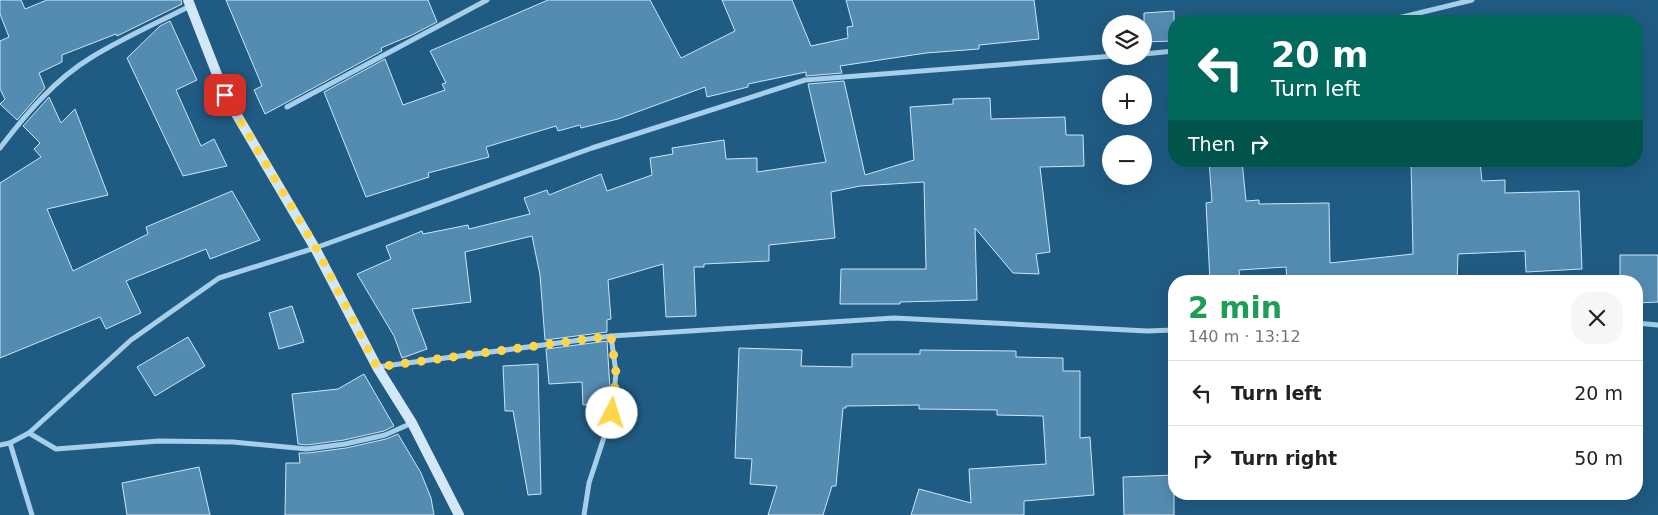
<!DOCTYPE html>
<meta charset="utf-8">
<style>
:root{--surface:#fff;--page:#f6f6f6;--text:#222;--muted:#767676;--line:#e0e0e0}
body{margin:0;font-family:"DejaVu Sans",sans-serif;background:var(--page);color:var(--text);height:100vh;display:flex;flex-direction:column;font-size:19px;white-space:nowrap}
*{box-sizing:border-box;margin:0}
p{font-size:16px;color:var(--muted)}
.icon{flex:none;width:28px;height:28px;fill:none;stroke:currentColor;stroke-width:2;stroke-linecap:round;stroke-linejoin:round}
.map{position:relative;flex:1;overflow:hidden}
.drawer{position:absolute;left:1168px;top:275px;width:475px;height:225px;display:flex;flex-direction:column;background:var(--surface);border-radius:20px;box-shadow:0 5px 20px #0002}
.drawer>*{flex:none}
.guide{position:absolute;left:1168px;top:15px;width:475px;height:152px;border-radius:20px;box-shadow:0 5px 20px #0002;background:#00695c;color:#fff;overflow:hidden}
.fabs{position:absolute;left:1102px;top:15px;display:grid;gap:10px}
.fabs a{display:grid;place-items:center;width:50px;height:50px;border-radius:50%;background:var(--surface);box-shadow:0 5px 20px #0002;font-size:25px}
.pin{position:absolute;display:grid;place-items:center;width:42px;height:42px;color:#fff;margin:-21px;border-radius:10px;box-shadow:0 2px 8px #0006}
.me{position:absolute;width:55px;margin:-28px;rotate:5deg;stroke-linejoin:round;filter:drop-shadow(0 0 4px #0008)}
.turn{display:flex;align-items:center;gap:18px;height:105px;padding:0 20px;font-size:22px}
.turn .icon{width:65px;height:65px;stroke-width:2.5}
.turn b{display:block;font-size:35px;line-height:42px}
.then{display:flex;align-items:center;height:48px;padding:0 20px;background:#0003;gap:10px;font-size:19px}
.round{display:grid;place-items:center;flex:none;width:52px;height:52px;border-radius:20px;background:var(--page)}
.head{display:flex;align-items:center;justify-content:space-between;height:85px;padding:0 20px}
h1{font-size:30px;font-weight:700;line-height:38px;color:#1e9e55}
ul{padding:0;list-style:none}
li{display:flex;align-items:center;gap:15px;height:65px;padding:0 20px;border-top:1px solid var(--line)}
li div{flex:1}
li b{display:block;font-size:19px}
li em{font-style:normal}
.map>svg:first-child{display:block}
.building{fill:#548cb1;stroke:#cbe6f7}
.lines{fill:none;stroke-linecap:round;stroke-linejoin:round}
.street{stroke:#a7cfe9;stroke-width:5}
.secondary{stroke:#d2e8f7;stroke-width:10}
.route{stroke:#ffd54a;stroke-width:9;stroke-dasharray:0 16.2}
</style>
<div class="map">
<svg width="1658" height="515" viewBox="0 0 1658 515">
<rect width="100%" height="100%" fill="#205b83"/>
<!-- building -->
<g class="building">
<polygon points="0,0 21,0 25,9 47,0 181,0 182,4 117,36 116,34 62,55 62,62 39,73 45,88 17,120 0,104 5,99 0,89 0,41 9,37 0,14"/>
<polygon points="226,0 428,0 437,22 412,35 381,48 382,51 265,114 254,90 262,86"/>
<polygon points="548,0 650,0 681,58 735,31 722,0 792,0 811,46 848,38 847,27 853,26 846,0 1034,0 1039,39 979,45 979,49 926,53 840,66 842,73 806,76 806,72 748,84 748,87 707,97 705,87 618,119 581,128 580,125 558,131 556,126 486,147 489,157 428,173 429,177 366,197 324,92 385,59 403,105 445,90 442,84 446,83 430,51"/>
<polygon points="1174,11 1174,41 1144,42 1144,13"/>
<polygon points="170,21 197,80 176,90 201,146 214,139 227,166 183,176 127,58 160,26"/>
<polygon points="844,81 865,175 914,160 910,107 953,104 953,99 990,98 991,119 1065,117 1066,135 1083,135 1084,166 1040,167 1050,252 1036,254 1039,274 1013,273 975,228 977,300 900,302 900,304 840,304 841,269 926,269 924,182 860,186 831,192 835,238 769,245 769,261 704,264 704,267 694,267 696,316 666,317 663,264 608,280 611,319 607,320 607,332 545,340 540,275 532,236 465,252 471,302 412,309 427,349 402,358 394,336 357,274 391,259 386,246 422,231 423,234 468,225 469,229 530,214 524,198 547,190 549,195 601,174 607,191 652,175 650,158 673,154 672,148 724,140 726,159 757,158 757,172 826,162 808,84"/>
<polygon points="49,97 61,123 75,109 108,195 47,209 73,271 148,234 146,227 232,191 260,240 210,259 206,249 126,281 141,313 106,329 100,317 0,358 0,183 41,157 34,149 40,143 23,126"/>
<polygon points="1209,161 1242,161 1246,201 1259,200 1259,204 1329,203 1330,263 1413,254 1411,161 1480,161 1482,181 1505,180 1505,193 1579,191 1582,269 1526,272 1525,251 1458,254 1457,281 1287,281 1286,267 1239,270 1240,281 1210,281 1206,203 1212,202"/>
<polygon points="1620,255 1658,255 1658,302 1636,303 1636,281 1620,281"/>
<polygon points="292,306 304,342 279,349 269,313"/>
<polygon points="188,337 205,366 155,396 137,367"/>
<polygon points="607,341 610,389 608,404 583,405 582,382 549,384 546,349"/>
<polygon points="739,348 802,350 801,366 852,367 852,354 920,354 920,350 1016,351 1016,357 1063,358 1063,371 1080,371 1080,438 1090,437 1094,495 1024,501 1024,515 911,515 919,489 971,503 969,469 1046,464 1043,416 997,415 997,410 919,409 919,405 846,406 846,408 843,408 836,486 832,486 823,515 768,515 777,486 750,484 752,459 735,458"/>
<polygon points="538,364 541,494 528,495 513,411 505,411 503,366"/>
<polygon points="364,374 394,426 384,431 344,440 307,445 298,444 292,394 338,389"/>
<polygon points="398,434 421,473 431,498 434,515 285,515 286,463 300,463 299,453 308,453 346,448 386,439"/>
<polygon points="199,467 210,515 127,515 122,483"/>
<polygon points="1174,475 1174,515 1124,515 1123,477"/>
</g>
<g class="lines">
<!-- street -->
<g class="street">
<polyline points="1386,21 1472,0"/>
<polyline points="1144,54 1174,51"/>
<polyline points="287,107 487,0"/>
<path d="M0,148C26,114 55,79 92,57C123,38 157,23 190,6"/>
<polyline points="1636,323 1658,325"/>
<polyline points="377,367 611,336 894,318 1147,331 1174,330"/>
<polyline points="29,433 56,449 159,441 233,442 307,449 345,444 385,435 412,423"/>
<polyline points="10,443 32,515"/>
<polyline points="0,445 10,443 29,433 131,340 219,278 315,248 592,148 805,80 1114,56"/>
<polyline points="584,515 589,483 612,413 616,373 611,336"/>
</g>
<!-- secondary -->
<polyline class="secondary" points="188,0 225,95 315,248 377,367 412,423 459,515"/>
</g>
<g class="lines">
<!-- route -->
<polyline class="route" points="225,95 316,248 377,367 611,336 616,373 612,413"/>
</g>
</svg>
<div class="fabs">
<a><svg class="icon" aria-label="layers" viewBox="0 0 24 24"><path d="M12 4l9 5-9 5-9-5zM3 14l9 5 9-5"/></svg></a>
<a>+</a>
<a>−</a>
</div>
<div class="pin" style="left:225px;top:95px;background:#d93025"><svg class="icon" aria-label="arrive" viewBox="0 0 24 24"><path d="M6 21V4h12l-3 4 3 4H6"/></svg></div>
<svg class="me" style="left:612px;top:413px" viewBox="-20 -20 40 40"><circle r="19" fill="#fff"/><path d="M0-13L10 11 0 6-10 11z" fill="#ffd54a"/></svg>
<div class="guide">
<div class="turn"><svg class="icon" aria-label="left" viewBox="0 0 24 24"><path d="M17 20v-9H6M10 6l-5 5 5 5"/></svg><div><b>20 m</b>Turn left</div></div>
<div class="then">Then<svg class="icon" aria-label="right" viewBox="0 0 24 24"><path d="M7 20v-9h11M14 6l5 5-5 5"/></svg></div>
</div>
<section class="drawer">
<div class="head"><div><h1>2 min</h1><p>140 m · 13:12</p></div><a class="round"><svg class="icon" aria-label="close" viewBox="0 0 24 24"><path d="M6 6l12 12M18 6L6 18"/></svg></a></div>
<ul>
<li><svg class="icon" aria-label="left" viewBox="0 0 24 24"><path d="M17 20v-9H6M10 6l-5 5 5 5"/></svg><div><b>Turn left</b></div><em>20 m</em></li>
<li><svg class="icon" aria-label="right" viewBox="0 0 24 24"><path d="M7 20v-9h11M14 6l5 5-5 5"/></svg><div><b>Turn right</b></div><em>50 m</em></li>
</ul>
</section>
</div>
